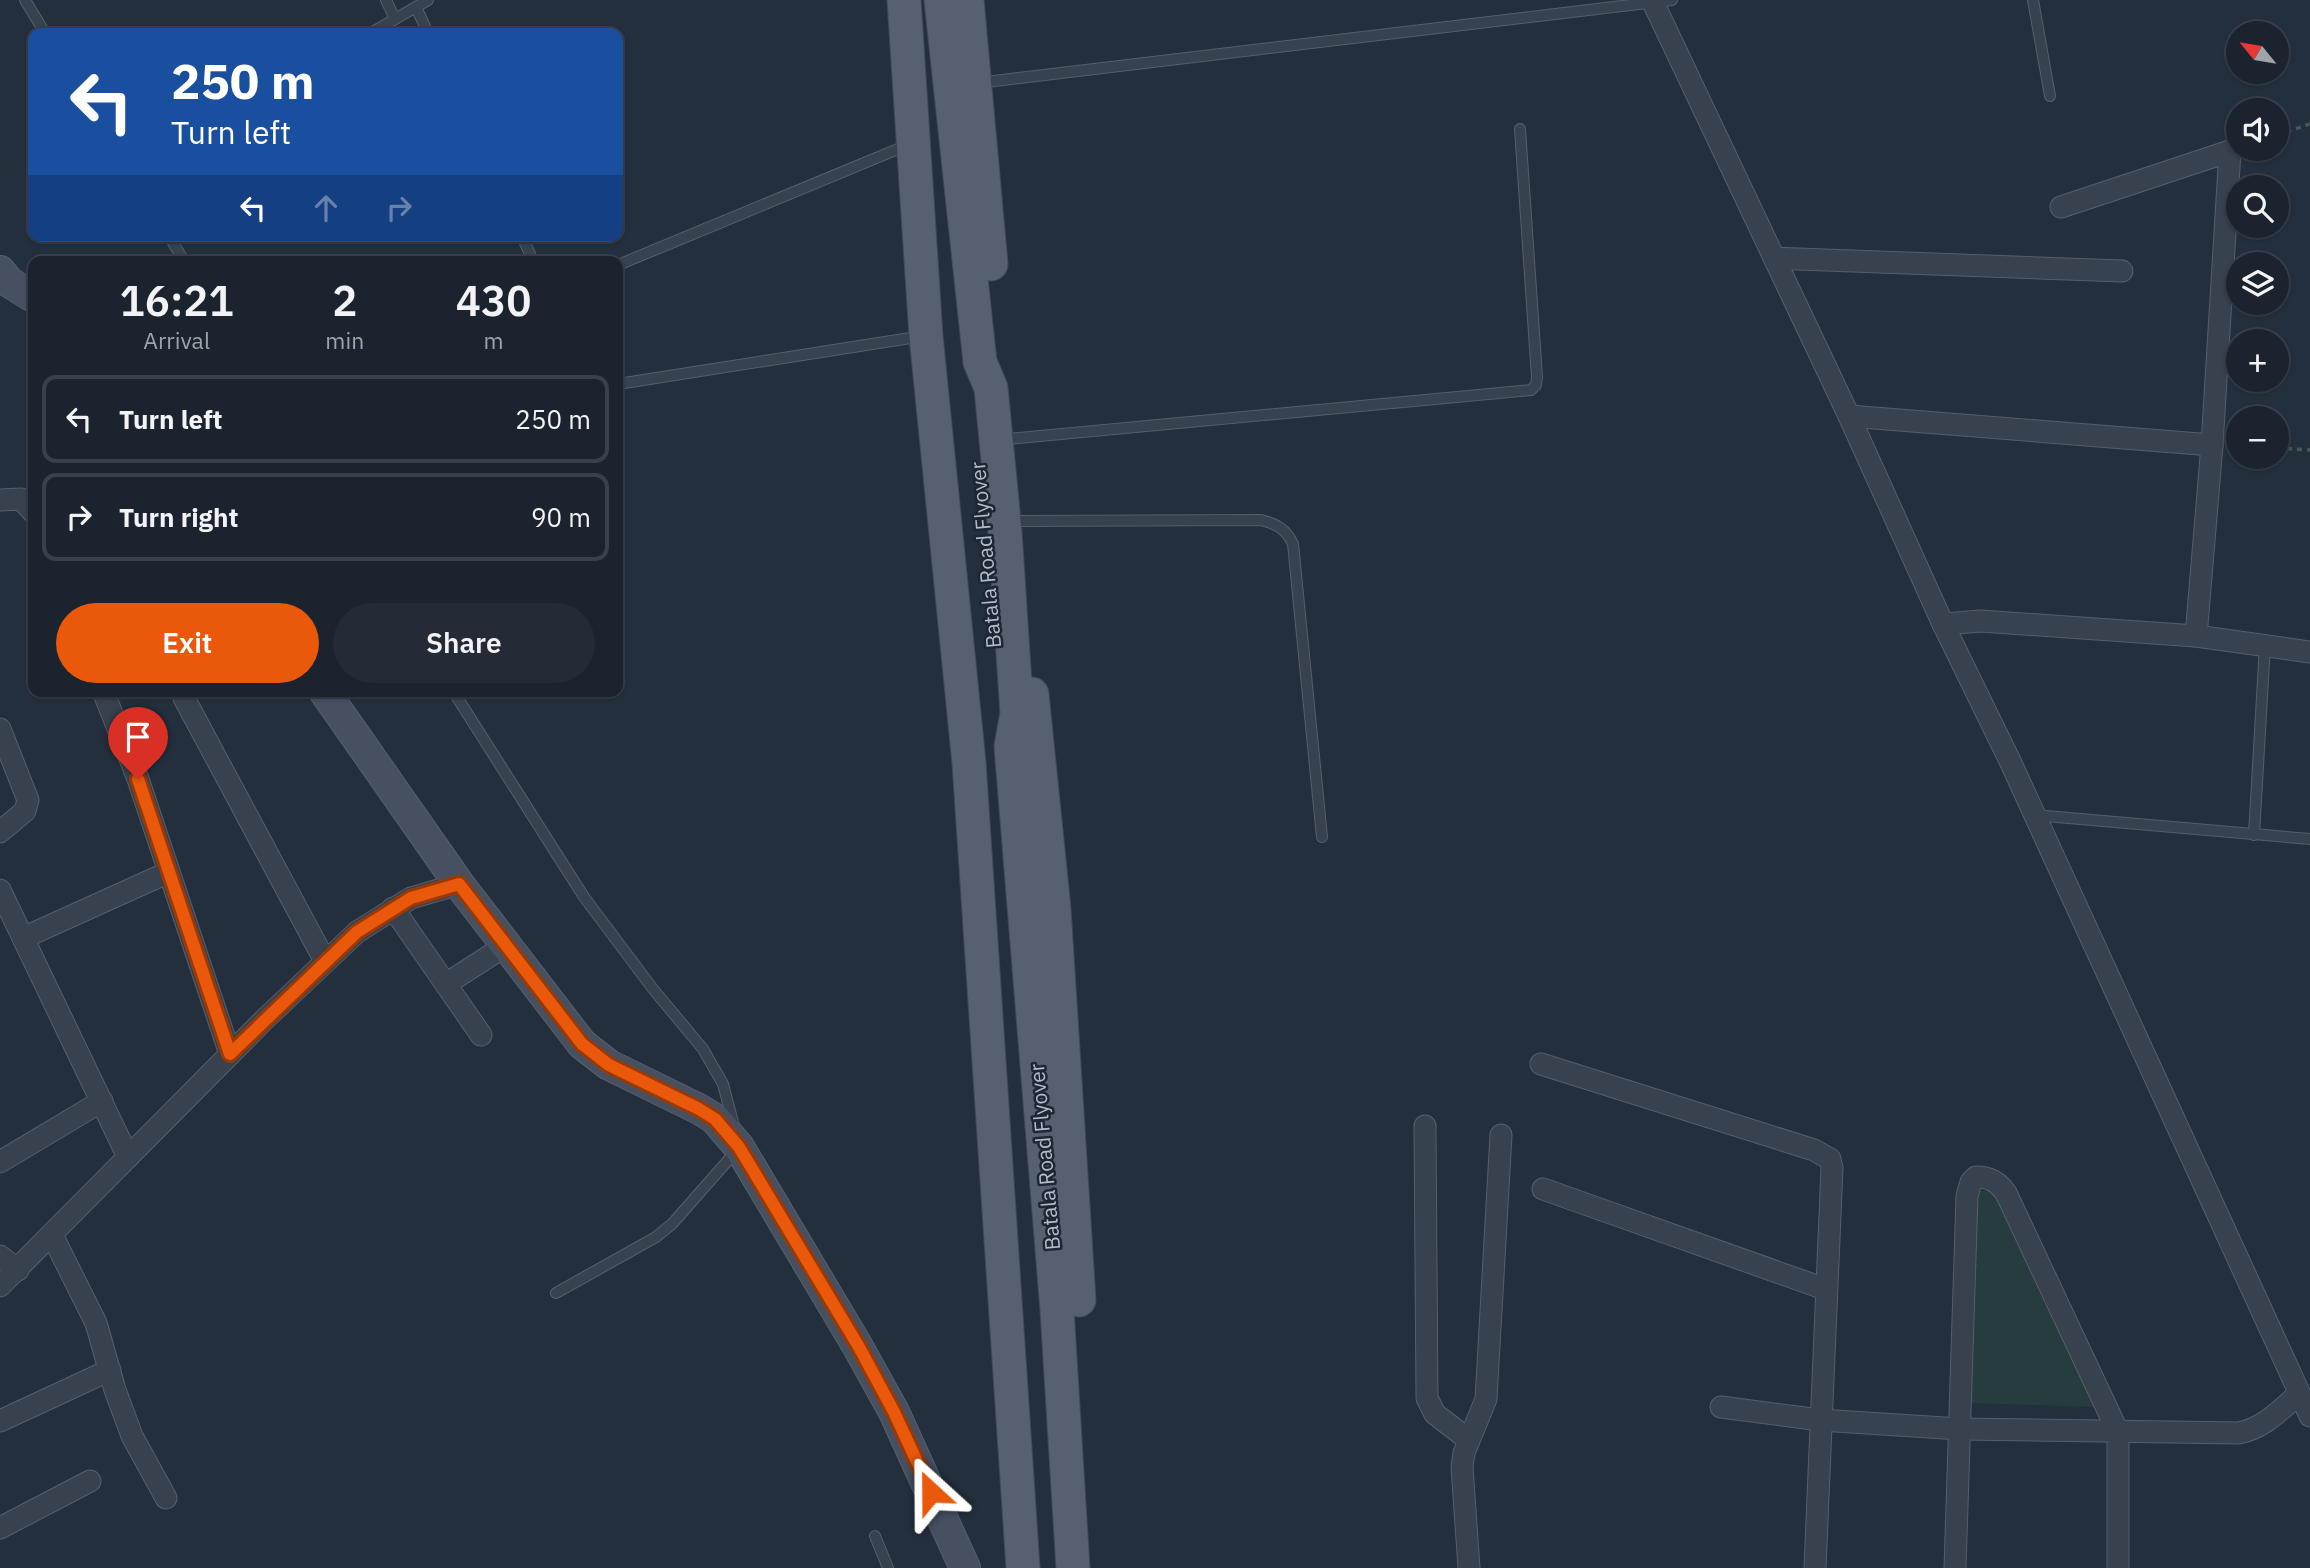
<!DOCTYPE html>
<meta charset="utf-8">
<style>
:root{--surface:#1b232e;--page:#242b36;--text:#f1f3f6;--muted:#a0a4aa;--line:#39404a;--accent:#ea580c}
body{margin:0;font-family:"IBM Plex Sans",sans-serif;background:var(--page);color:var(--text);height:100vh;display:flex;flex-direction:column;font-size:26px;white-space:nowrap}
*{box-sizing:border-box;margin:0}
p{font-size:23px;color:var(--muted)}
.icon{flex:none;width:38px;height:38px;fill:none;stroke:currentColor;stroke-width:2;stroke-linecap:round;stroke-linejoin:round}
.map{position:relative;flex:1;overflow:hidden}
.drawer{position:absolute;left:28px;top:256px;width:595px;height:441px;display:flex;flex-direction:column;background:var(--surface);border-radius:14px;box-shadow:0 2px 5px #0004,0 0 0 2px var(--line)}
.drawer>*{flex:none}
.guide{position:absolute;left:28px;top:28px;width:595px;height:214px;border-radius:14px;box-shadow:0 2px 5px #0004,0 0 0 2px var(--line);background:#1a4fa0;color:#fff;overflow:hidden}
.needle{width:46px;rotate:300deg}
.fabs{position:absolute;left:2226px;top:21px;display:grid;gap:14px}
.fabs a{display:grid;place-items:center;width:63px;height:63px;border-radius:50%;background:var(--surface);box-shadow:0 2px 5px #0004,0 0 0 2px var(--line);font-size:35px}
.pin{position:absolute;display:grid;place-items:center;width:60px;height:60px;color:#fff;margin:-72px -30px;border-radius:50% 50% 50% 0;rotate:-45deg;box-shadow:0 0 7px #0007}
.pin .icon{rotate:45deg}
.me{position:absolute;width:77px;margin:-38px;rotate:336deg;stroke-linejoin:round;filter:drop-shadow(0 0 5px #0008)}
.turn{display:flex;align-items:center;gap:24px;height:147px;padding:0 28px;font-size:32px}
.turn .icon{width:91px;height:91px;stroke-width:2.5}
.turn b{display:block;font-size:49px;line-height:60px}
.lanes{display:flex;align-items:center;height:66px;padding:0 28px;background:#0003;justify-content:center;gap:35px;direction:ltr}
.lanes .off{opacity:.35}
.eta{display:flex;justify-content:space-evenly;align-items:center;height:119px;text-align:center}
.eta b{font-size:42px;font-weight:600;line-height:49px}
.primary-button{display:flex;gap:14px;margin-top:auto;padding:14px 28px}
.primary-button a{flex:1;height:80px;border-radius:42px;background:var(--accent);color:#fff;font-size:28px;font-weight:600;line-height:80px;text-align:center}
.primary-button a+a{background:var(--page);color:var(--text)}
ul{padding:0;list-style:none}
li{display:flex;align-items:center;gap:21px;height:88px;margin:0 14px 10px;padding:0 14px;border:4px solid var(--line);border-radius:14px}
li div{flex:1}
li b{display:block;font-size:26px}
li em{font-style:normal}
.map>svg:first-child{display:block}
.green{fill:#263c3f}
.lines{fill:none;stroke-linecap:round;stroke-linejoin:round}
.lane-casing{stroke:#565f6c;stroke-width:12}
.street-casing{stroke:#565f6c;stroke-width:23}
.secondary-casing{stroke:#565f6c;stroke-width:32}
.primary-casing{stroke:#414a57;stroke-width:35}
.path{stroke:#44595c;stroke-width:3.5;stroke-dasharray:5 5;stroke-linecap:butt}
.lane{stroke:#38414e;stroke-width:10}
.street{stroke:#38414e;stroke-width:21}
.secondary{stroke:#465061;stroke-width:30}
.primary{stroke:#56606e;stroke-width:33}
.route-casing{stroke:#983908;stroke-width:18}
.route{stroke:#ea580c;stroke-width:12}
.labels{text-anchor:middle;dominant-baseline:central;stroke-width:5;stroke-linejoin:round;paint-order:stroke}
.street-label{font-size:21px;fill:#b4bcc9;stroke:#1d2633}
</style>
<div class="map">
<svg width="2310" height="1568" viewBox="0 0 2310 1568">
<rect width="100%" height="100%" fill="#242f3e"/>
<!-- green -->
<polygon class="green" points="2002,1190 2096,1407 1967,1403 1979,1191"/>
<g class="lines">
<defs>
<g id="lane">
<polyline points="25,0 45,33"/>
<polyline points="386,0 395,19"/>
<polyline points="2033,0 2050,96"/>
<polyline points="416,7 428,33"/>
<polyline points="371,33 428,0"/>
<polyline points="977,83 1672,0"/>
<polyline points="169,236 184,261"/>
<polyline points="522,236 533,261"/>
<polyline points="618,265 910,144"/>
<polyline points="618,384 923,336"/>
<polyline points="1007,439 1531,390 1536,385 1537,377 1520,129"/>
<path d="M1014,521L1261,520C1277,524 1286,529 1293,544L1322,837"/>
<polyline points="453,691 584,897 653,989 703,1049 723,1084 735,1130"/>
<polyline points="2034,815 2310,839"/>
<polyline points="2254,835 2265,645"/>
<polyline points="556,1293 656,1237 672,1224 738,1149"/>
<polyline points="875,1536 888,1568"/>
</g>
<g id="street">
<polyline points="1652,0 1849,416 1943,624 2010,761 2310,1416"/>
<polyline points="2061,207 2230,151 2212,445 2196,636"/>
<polyline points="1774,258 2122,271"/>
<polyline points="1849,416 2212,445"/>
<polyline points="0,500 21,499 33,512"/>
<polyline points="1943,624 1981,621 2196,636 2310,652"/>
<polyline points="103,691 138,779 230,1054"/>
<polyline points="184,698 325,961"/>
<polyline points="0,729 28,800 25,811 0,832"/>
<polyline points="0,890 128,1157"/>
<polyline points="393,908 481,1035"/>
<polyline points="23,938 169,872"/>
<polyline points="446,984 505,946"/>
<polyline points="1541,1064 1814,1150 1830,1159 1832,1168 1815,1568"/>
<polyline points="1425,1126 1427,1398 1435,1414 1469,1440"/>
<polyline points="0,1162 102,1101"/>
<polyline points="1543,1189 1825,1289"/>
<polyline points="52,1235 96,1323 115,1390 132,1436 166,1498"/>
<polyline points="0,1256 18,1270"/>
<polyline points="0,1286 264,1020 357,932 411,898 459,884"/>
<path d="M1721,1407L1820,1420L1960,1429L2239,1433C2264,1428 2280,1410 2299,1394"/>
<polyline points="0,1421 110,1370"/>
<polyline points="0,1528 90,1481"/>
<polyline points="1469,1568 1462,1467 1464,1453 1486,1399 1501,1135"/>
<path d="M1955,1568L1967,1196L1971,1182L1976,1177C1990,1177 1998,1182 2006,1193L2118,1432V1568"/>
</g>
<g id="secondary">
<polyline points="0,271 9,282 33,297"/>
<polyline points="324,691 459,884 582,1044 609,1065 699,1109 715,1119 739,1147 858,1347 894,1412 965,1568"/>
</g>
<g id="primary">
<polyline points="904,0 926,336 969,763 1023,1568"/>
<polyline points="941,0 980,362 991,388 1005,532 1017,714 1011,746 1057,1310 1073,1568"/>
<polyline points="967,0 991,264"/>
<polyline points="1032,694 1054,909 1079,1300"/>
</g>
</defs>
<!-- lane casing -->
<use href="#lane" class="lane-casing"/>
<!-- street casing -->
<use href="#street" class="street-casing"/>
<!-- secondary casing -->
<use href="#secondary" class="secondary-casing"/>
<!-- primary casing -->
<use href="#primary" class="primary-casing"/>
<!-- path -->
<g class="path">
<polyline points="2277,135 2310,124"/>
<polyline points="2277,448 2310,450"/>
</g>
<!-- lane -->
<use href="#lane" class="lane"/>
<!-- street -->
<use href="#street" class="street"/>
<!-- secondary -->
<use href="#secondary" class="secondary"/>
<!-- primary -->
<use href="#primary" class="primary"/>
</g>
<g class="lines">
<defs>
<polyline id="route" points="138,779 230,1054 357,932 411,898 459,884 582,1044 609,1065 699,1109 715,1119 739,1147 859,1347 894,1412 931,1492"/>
</defs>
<!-- route casing -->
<use href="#route" class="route-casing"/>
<!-- route -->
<use href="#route" class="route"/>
</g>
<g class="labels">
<!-- street labels -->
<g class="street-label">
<text transform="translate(985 555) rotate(-95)">Batala Road Flyover</text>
<text transform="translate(1044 1157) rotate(-95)">Batala Road Flyover</text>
</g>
</g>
</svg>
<div class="fabs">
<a><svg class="needle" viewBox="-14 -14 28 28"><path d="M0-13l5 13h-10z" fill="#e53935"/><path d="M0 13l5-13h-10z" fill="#a0a4aa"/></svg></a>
<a><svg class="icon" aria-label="sound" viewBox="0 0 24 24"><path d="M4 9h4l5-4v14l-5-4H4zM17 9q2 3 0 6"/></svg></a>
<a><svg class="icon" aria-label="search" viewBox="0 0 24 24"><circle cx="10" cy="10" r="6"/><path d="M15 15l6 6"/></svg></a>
<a><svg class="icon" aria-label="layers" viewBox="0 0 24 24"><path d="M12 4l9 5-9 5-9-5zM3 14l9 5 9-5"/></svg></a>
<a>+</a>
<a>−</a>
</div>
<div class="pin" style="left:138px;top:779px;background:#d93025"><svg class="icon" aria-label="arrive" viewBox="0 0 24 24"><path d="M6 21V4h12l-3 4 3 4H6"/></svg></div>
<svg class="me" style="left:931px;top:1492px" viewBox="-20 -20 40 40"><path d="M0-17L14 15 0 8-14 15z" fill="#ea580c" stroke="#fff" stroke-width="4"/></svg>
<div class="guide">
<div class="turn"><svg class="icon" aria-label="left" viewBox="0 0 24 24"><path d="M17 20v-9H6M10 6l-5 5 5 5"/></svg><div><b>250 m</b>Turn left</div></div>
<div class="lanes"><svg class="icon" aria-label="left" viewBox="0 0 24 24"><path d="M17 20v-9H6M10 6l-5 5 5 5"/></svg><svg class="icon off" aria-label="ahead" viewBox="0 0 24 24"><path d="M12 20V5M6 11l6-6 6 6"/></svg><svg class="icon off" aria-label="right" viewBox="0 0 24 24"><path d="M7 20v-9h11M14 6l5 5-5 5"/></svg></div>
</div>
<section class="drawer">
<div class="eta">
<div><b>16:21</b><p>Arrival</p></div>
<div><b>2</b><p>min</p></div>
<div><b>430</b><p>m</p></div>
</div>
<ul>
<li><svg class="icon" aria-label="left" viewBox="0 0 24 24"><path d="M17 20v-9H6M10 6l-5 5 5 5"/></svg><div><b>Turn left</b></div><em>250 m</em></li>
<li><svg class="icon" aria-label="right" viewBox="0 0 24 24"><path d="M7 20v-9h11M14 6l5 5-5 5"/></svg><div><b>Turn right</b></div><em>90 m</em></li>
</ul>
<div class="primary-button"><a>Exit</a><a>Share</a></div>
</section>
</div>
